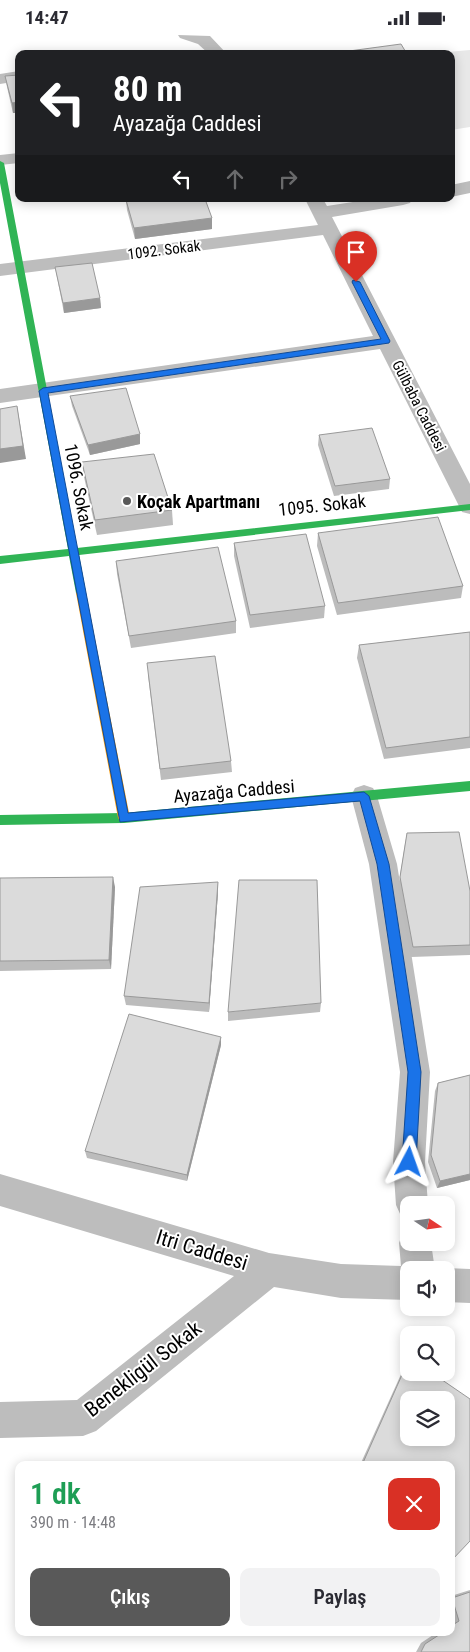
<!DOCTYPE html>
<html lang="tr">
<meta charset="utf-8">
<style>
:root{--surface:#fff;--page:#f2f2f3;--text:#2b2b33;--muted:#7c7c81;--accent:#595959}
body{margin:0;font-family:"Roboto Condensed",sans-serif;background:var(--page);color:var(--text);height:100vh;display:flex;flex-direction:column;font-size:19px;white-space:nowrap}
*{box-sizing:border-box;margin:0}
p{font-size:16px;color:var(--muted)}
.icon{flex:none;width:28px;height:28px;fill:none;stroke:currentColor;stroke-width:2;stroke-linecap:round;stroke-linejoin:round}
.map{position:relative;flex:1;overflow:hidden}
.details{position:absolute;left:15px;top:1426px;width:440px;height:175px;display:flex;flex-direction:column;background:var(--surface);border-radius:10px;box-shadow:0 2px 12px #0003}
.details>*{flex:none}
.banner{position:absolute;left:15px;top:15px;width:440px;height:152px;border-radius:10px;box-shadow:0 2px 12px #0003;background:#202124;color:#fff;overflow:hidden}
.needle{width:32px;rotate:103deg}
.tools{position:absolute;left:400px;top:1161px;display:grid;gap:10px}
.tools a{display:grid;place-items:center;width:55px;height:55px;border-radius:10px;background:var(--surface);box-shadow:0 2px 12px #0003;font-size:25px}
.pin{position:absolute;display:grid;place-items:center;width:42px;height:42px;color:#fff;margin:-51px -21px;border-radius:50% 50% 50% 0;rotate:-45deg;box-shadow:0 0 5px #0007}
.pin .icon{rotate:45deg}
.me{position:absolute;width:55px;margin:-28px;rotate:4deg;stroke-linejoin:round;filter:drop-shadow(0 0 4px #0008)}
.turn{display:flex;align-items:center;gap:18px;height:105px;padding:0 15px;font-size:22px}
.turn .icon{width:65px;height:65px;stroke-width:2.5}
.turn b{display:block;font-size:35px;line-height:42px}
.lanes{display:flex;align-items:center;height:48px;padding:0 15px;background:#0003;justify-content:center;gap:25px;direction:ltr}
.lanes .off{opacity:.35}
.round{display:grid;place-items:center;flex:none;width:52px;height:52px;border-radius:10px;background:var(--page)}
.summary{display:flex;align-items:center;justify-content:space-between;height:85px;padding:0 15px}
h1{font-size:30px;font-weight:600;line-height:38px;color:#1e9e55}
.cta{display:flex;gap:10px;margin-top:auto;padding:10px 15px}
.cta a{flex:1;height:58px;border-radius:10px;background:var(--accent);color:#fff;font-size:20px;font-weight:600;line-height:58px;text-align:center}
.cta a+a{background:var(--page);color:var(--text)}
.status{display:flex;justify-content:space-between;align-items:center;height:35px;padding:0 25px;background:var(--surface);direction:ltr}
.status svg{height:14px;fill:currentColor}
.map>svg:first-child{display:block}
.green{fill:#e8e8e8}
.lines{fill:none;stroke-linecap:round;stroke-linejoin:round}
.street{fill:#bdbdbd;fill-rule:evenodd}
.fast{fill:#30b455;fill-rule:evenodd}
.slow{fill:#ff9f0a;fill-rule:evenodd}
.wall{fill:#bcbcbc}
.shaded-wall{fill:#999}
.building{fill:#dbdbdb;stroke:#999;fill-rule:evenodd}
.route{fill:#1a73e8;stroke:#114b97}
.poi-dot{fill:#595959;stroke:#fff;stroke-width:2}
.labels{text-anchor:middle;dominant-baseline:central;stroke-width:4;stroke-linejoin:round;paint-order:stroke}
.far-street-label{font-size:15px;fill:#000;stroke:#fff}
.street-label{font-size:18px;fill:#000;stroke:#fff}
.poi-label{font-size:18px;font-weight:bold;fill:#000;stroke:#fff;text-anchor:start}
.near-street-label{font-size:21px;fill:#000;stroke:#fff}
</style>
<div class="status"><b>14:47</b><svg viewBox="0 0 49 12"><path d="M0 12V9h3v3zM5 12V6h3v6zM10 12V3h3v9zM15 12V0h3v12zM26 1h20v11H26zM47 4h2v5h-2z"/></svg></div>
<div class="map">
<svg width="470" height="1617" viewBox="0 0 470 1617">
<rect width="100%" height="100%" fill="#fff"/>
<!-- green -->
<polygon class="green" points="470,15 470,92 451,95 451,19 425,19"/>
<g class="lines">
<!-- street -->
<g class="street">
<polygon points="178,0 210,1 227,19 209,19 198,9 180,3"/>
<polygon points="19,36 19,46 0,49 0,39"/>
<polygon points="19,118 19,128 0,130 0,120"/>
<polygon points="470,146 470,158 451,162 451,150"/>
<polygon points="305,164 323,164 327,171 372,164 412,164 410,168 403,170 332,182 470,449 470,479 462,477 459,471 380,314 0,368 0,354 373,301 323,200 0,241 0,229 318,190"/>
<polygon points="364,750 373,753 377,761 397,829 430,1037 425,1127 428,1170 409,1170 409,1185 401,1181 396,1170 393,1127 400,1037 369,829 351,761 355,753"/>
<polygon points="0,1139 269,1218 341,1229 401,1231 399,1208 403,1196 409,1194 409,1208 431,1208 435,1235 409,1235 409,1265 341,1263 274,1252 96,1396 83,1401 0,1403 0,1367 77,1365 234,1241 0,1171"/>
<polygon points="446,1233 470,1234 470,1268 446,1267 446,1235 442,1235"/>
</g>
<!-- fast -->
<g class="fast">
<polygon points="0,126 4,128 77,513 470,469 470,475 79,520 86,558 81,562 76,558 69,521 0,529 0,521 68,514 0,148"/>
<polygon points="470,746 470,756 124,788 0,790 0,780 124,778"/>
</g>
<!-- slow -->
<polygon class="slow" points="81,554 86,558 130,783 128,786 120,786 118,783 76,558"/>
</g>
<!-- wall -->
<g class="wall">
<polygon points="19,40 13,78 7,52 5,41"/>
<polygon points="126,165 212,183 212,194 135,204 127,175"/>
<polygon points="55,232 100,263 101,273 64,278"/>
<polygon points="70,361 140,399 140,409 90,420 72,371"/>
<polygon points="319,400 390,444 389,454 334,461 318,410"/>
<polygon points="82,427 172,475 173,490 97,500 84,442"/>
<polygon points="318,498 463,551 461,563 337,580 317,511"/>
<polygon points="234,508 325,571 324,583 250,593 234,521"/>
<polygon points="116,526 236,586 236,598 131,613 117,539"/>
<polygon points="470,597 470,713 384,724 357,623 359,610"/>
<polygon points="148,640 231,726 232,737 161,745"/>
<polygon points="407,798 470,856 470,920 411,922 398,853 405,809"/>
<polygon points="0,843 115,852 111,934 0,936"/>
<polygon points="218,847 218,858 209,977 126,970 124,961"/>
<polygon points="321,968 320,977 228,986 228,977"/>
<polygon points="221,1010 187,1146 87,1123 85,1116"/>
<polygon points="470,1040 470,1145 437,1153 428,1127 435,1056 438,1048"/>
<polygon points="409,1323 409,1338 451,1430 360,1430 407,1326"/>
<polygon points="470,1555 470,1617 416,1617 421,1608 436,1598 451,1598 451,1587 455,1585 451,1574 451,1561"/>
</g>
<!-- shaded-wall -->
<g class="shaded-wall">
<polygon points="19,67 19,78 13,78 12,68"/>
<polygon points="212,183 212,194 135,204 134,193"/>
<polygon points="100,263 101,273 64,278 63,268"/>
<polygon points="17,371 26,424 0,428 0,414"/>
<polygon points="140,399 140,409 90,420 88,410"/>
<polygon points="113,842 115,852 111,934 109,925"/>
<polygon points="218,847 218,858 209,977 209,968"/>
<polygon points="221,1002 221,1010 187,1146 187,1140"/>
<polygon points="470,1139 470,1145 437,1153 440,1146"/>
</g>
<!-- building -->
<g class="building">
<polygon points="401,9 407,19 327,19"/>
<polygon points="19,40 19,67 12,68 5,41"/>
<polygon points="19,78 19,86 17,79"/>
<polygon points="136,164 205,164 212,183 134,193 126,165"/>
<polygon points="92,228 100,263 63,268 55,232"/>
<polygon points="126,353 140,399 88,410 70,361"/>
<polygon points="17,371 23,411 0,414 0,374"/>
<polygon points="372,393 390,444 335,451 319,400"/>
<polygon points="154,419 172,475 95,485 82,427"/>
<polygon points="438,482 463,551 338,568 318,498"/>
<polygon points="306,499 325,571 250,580 234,508"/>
<polygon points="218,512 236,586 129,601 116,526"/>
<polygon points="470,597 470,702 386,713 359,610"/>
<polygon points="215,621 231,726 160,734 147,628"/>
<polygon points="459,797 470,856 470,910 413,912 400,842 407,798"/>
<polygon points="113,842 109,925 0,926 0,843"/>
<polygon points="239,845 317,845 321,968 228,977"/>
<polygon points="218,847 209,968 124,961 140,852"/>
<polygon points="129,979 221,1002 187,1140 85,1116"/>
<polygon points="470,1040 470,1139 440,1146 431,1120 438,1048"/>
<path d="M409,1324V1338H432L470,1364V1506L451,1526V1430H362ZM409,1365H446V1402H409Z"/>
<polygon points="470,1557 470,1617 421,1617 425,1609 442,1598 451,1598 451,1591 459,1586 452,1563"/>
</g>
<!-- route -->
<polygon class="route" points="353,245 360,247 390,306 389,308 48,358 128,778 364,757 369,761 389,829 421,1037 416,1127 414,1132 409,1134 404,1132 402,1127 408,1037 377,829 360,766 120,787 39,356 43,353 381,304 352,247"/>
<!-- markers -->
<circle class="poi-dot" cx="127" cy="466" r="5"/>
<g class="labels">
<!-- far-street labels -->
<g class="far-street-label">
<text transform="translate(164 215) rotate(-7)">1092. Sokak</text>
<text transform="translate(419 371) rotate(63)">Gülbaba Caddesi</text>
</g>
<!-- street labels -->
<g class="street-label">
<text transform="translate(79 452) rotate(79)">1096. Sokak</text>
<text transform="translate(322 470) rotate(-6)">1095. Sokak</text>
<text transform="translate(234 756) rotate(-5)">Ayazağa Caddesi</text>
</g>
<!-- poi labels -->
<g class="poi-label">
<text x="137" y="466">Koçak Apartmanı</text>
</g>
<!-- near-street labels -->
<g class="near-street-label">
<text transform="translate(202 1215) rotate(17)">Itri Caddesi</text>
<text transform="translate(143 1334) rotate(-38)">Benekligül Sokak</text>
</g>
</g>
</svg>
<div class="tools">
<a><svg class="needle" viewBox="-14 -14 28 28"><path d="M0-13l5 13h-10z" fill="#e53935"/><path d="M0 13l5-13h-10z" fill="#7c7c81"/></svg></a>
<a><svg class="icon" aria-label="sound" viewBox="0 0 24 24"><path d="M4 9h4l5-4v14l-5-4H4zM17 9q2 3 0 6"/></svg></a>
<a><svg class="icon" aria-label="search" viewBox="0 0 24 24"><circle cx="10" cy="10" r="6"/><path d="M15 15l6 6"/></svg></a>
<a><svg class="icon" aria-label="layers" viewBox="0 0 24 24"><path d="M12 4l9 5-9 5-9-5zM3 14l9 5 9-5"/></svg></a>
</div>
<div class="pin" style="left:356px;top:247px;background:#d93025"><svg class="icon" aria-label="arrive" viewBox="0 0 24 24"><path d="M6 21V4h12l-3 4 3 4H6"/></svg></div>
<svg class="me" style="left:409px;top:1127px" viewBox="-20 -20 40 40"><path d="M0-17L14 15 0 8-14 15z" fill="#1a73e8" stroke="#fff" stroke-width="4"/></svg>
<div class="banner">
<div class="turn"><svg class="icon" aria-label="left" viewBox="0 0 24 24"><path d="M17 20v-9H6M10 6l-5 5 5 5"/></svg><div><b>80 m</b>Ayazağa Caddesi</div></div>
<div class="lanes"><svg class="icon" aria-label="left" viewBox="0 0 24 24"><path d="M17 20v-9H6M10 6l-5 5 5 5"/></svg><svg class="icon off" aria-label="ahead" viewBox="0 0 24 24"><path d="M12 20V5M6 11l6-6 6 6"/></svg><svg class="icon off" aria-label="right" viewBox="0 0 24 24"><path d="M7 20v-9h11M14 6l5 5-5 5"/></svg></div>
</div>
<section class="details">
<div class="summary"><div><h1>1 dk</h1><p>390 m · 14:48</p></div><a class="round" style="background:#d93025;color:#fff"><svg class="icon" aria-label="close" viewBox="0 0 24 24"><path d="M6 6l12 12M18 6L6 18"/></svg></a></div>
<div class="cta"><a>Çıkış</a><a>Paylaş</a></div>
</section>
</div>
